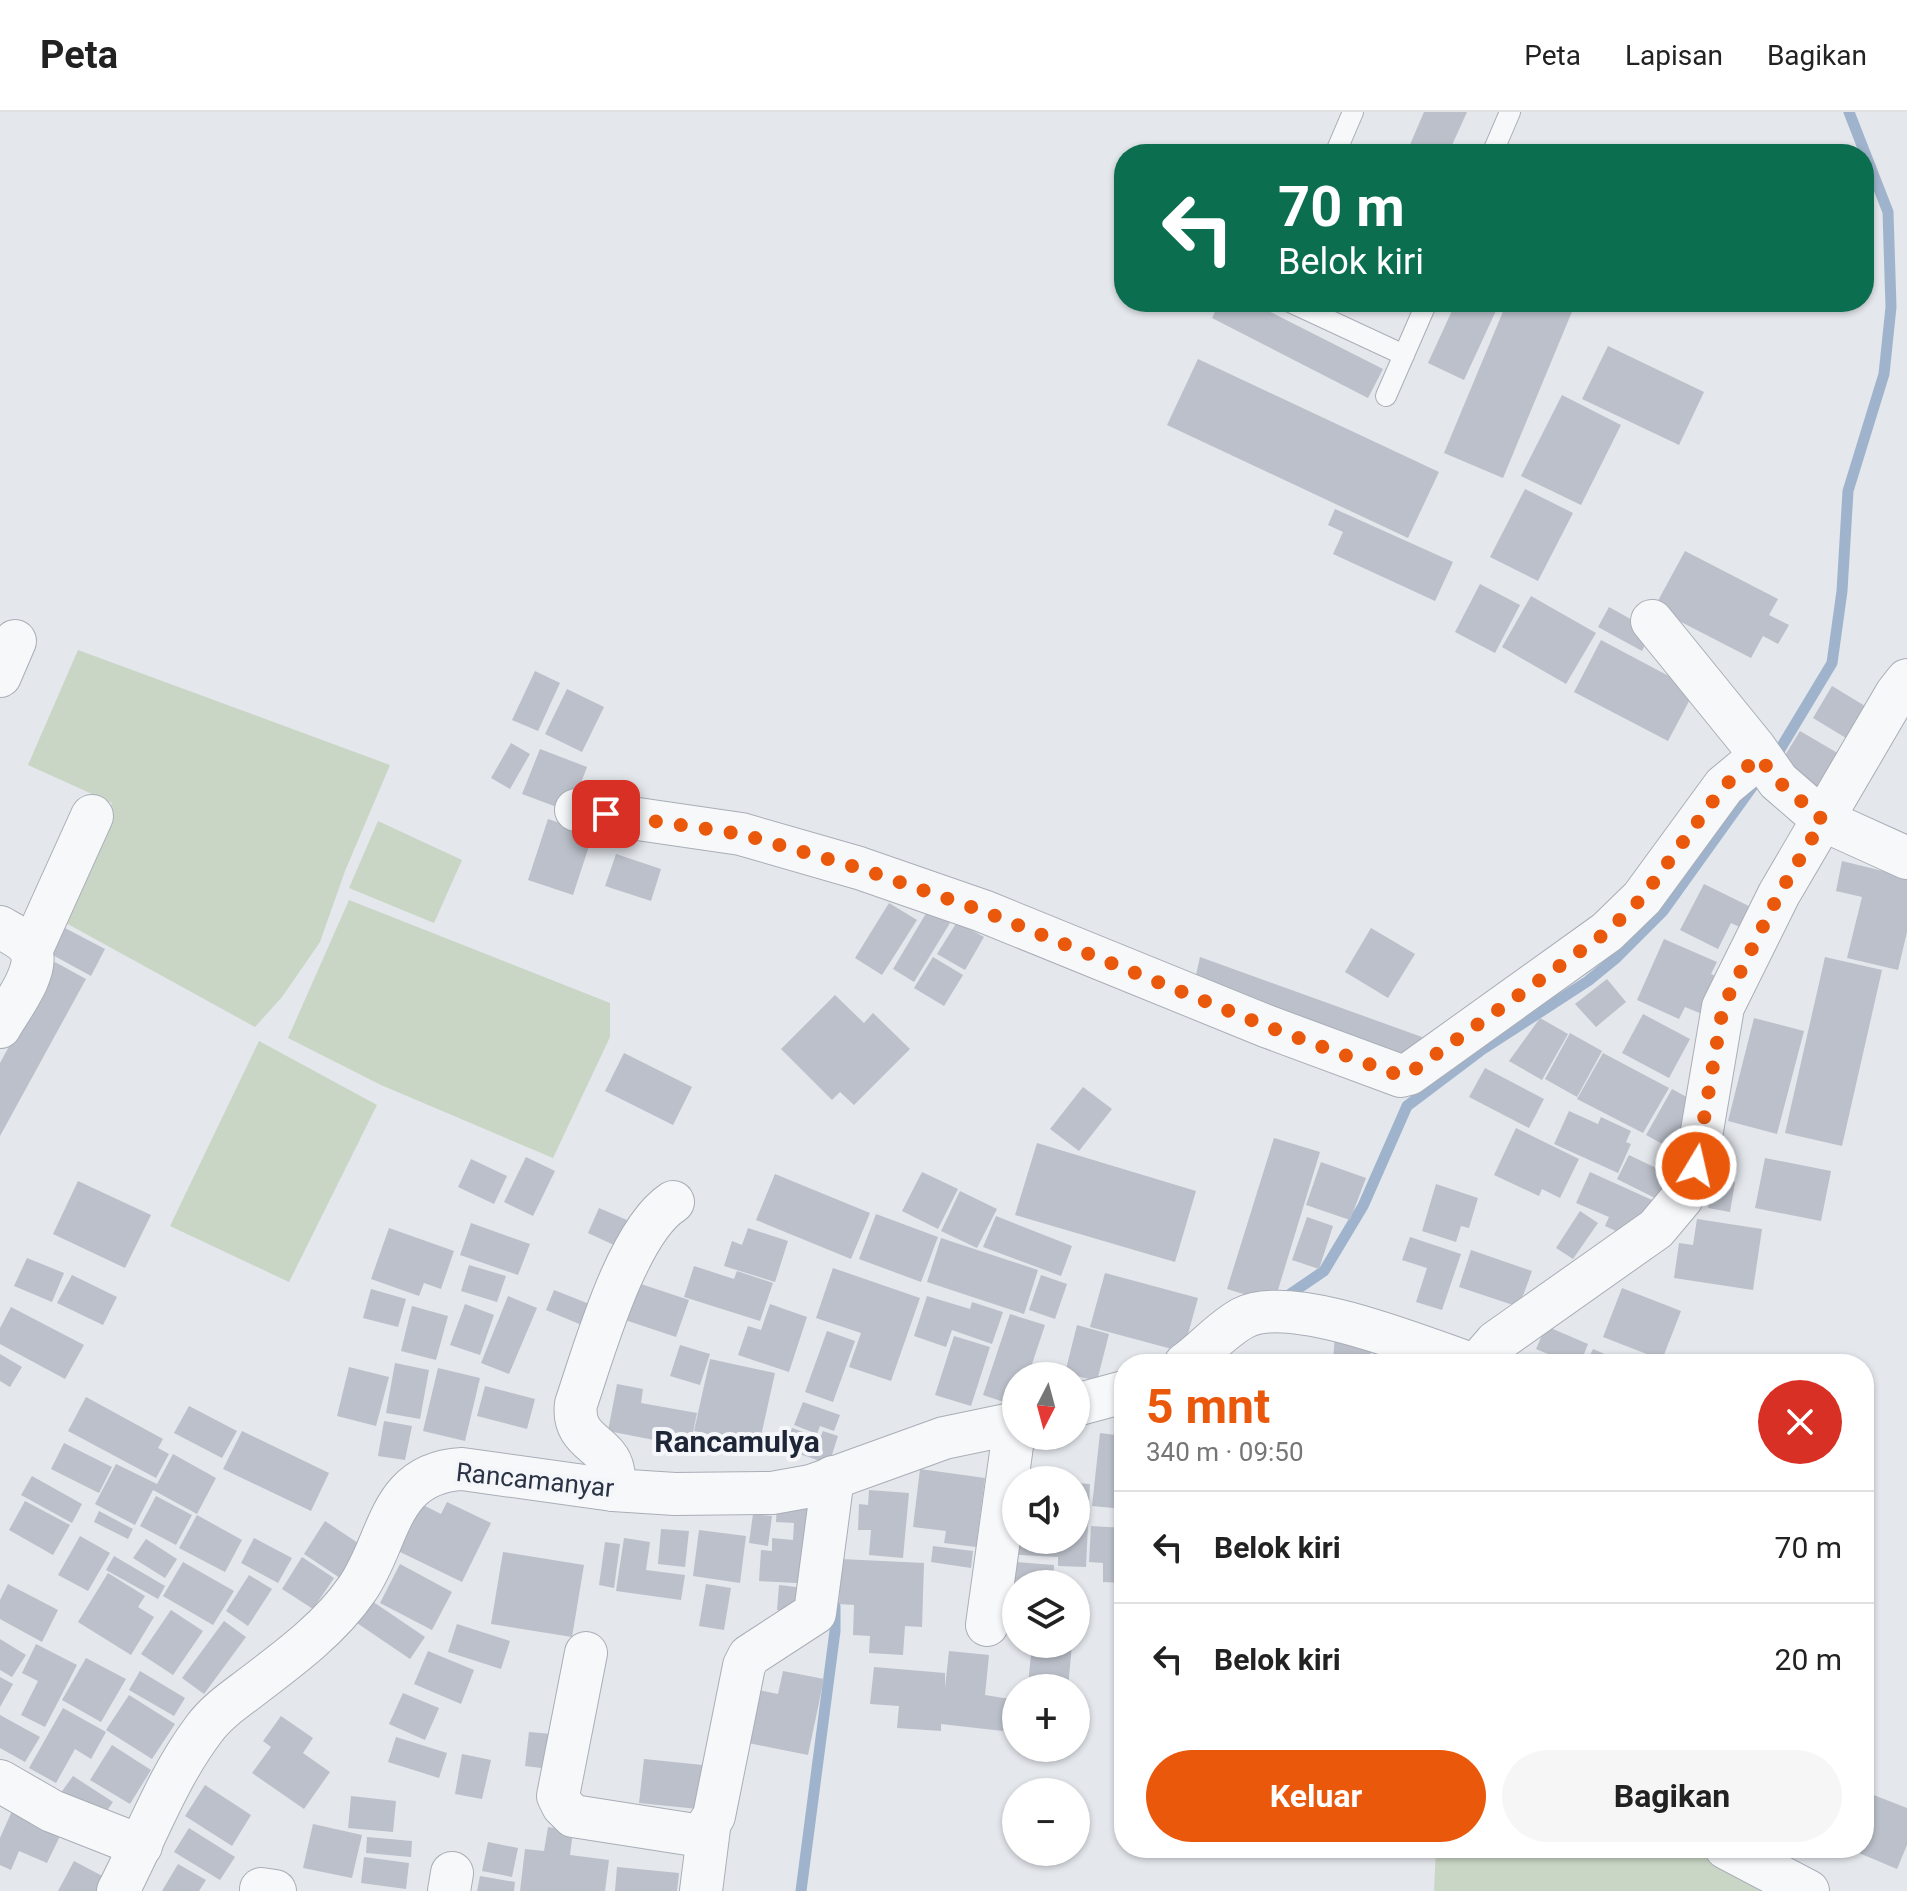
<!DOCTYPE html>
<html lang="id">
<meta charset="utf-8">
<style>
:root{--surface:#fff;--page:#f6f6f6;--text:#222;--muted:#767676;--line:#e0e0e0;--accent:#ea580c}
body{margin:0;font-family:Roboto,sans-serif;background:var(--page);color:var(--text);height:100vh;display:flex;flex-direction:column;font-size:30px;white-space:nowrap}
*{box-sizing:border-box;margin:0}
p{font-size:26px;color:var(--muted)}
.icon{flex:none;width:44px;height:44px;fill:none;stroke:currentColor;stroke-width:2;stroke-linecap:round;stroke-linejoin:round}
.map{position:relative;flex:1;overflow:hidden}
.sheet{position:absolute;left:1114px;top:1242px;width:760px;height:504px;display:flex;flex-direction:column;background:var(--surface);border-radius:32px;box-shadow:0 2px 6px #0004}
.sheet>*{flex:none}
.top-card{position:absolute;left:1114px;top:32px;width:760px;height:168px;border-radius:32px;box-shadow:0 2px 6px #0004;background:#0b6e4f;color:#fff;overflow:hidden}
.needle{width:52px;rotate:186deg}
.controls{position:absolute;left:1002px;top:1250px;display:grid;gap:16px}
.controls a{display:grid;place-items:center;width:88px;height:88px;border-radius:50%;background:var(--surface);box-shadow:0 2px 6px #0004;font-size:40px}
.pin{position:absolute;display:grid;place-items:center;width:68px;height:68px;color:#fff;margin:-34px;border-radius:16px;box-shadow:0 4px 12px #0006}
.me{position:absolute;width:88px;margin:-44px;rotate:9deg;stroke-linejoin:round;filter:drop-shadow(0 0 6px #0008)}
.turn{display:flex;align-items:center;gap:28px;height:168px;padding:0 32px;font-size:36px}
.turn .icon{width:104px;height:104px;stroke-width:2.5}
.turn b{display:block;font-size:56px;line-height:68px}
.round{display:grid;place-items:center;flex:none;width:84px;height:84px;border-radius:42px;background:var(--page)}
.summary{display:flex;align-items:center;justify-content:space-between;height:136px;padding:0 32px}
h1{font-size:48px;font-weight:700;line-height:60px;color:var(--accent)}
.cta{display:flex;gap:16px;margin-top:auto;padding:16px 32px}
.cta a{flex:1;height:92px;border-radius:48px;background:var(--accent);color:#fff;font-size:32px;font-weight:700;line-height:92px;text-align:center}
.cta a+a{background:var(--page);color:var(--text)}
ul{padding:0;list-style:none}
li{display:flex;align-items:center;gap:24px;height:112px;padding:0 32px;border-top:2px solid var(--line)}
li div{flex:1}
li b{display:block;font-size:30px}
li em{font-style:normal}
header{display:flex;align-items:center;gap:48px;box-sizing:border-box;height:112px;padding:0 40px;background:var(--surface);border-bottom:2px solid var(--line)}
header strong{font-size:38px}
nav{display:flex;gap:44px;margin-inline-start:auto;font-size:28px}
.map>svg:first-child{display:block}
.green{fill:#c9d6c5}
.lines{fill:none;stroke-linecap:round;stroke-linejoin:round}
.stream{stroke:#9fb4cc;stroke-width:11}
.building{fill:#bbc0ca}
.lane-casing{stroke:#a9aeb7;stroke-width:22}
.street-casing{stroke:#a9aeb7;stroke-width:44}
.lane{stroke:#f7f8fa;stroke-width:20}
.street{stroke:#f7f8fa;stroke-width:42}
.route{stroke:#ea580c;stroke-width:14;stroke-dasharray:0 25.2}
.labels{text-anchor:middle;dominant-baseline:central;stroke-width:8;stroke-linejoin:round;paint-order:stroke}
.street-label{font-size:26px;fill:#2b3445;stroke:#f4f6f9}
.quarter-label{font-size:30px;font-weight:bold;fill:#1d2536;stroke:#f4f6f9}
</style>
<header>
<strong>Peta</strong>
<nav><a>Peta</a><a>Lapisan</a><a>Bagikan</a></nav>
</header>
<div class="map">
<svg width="1907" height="1779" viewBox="0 0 1907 1779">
<rect width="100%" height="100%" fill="#e4e7ec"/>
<!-- green -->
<g class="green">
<polygon points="78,538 390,653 345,759 320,830 282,885 255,915 66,811 112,691 28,653"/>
<polygon points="378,709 462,748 434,811 349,776"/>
<polygon points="349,788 610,891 610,925 553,1046 381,973 288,926"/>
<polygon points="259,929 377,993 289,1170 170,1114"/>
<polygon points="1436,1736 1691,1736 1773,1779 1434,1779"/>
</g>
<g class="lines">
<!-- stream -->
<g class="stream">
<polyline points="1773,649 1832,551 1842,479 1848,379 1884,262 1891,195 1888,100 1849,0"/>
<polyline points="1283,1187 1324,1159 1363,1094 1407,994 1480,939 1588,869 1615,847 1663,799 1752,675"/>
<polyline points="801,1779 835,1519 835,1494"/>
</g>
</g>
<!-- building -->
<g class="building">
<polygon points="1424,0 1467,0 1448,42 1406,42"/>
<polygon points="1220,190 1251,190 1383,257 1368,286 1212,206"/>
<polygon points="1456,190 1500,190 1464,268 1428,251"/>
<polygon points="1507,190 1576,190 1503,366 1444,341"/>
<polygon points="1608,234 1704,280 1679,333 1582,287"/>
<polygon points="1198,247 1439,360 1408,426 1167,313"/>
<polygon points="1562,283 1621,313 1581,393 1521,364"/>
<polygon points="1525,377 1573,401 1538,469 1490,445"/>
<polygon points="1335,397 1453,450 1435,489 1333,442 1343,420 1328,413"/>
<polygon points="1685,439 1778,487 1769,503 1789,513 1778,532 1763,524 1751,546 1654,496"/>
<polygon points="1480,472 1520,493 1495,541 1455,520"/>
<polygon points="1531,484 1596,521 1566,572 1502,535"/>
<polygon points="1609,495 1652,519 1642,539 1598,515"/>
<polygon points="1601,528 1695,578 1668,629 1574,580"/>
<polygon points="535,559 560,571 538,619 512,608"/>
<polygon points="1832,574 1865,594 1846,626 1813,606"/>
<polygon points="567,577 604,595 582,640 545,622"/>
<polygon points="1800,619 1841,643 1817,683 1776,658"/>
<polygon points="511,631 530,642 510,677 491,666"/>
<polygon points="540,637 587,655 570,700 522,682"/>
<polygon points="548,707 593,722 573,783 528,768"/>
<polygon points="616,742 661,757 651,789 605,774"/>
<polygon points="1842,749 1907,765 1907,820 1898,858 1847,846 1862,785 1836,779"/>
<polygon points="1704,772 1759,799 1748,819 1731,811 1718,837 1680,818"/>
<polygon points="889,791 917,808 882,863 855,846"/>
<polygon points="928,798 950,811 914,870 893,857"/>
<polygon points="957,810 984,825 965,858 937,842"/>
<polygon points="63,815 105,837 91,864 49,841"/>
<polygon points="1371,816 1415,842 1388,886 1345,860"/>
<polygon points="1664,827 1717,850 1711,862 1723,867 1707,904 1685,895 1679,907 1637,888"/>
<polygon points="933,845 963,863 944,894 914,876"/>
<polygon points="1200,845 1422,925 1407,960 1192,881"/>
<polygon points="1825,845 1882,858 1842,1034 1785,1021"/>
<polygon points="55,850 86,867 0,1024 0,951"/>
<polygon points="1607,867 1626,890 1596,915 1575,892"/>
<polygon points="835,883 864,911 873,901 910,937 854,993 840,980 832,988 781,937"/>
<polygon points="1643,902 1690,927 1669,966 1622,941"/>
<polygon points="1540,906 1568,922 1542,968 1509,949"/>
<polygon points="1754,906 1804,919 1777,1022 1728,1009"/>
<polygon points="1570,921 1602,939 1577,985 1545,967"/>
<polygon points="624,941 692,975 673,1013 605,979"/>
<polygon points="1603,941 1669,976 1643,1021 1577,987"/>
<polygon points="1485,956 1544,987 1529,1016 1469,985"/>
<polygon points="1083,975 1112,997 1079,1039 1050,1017"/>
<polygon points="1672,977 1705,995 1679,1041 1646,1023"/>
<polygon points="1569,999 1598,1012 1601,1005 1631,1019 1626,1030 1631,1032 1618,1061 1554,1032"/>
<polygon points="1516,1016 1579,1047 1560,1086 1542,1077 1539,1084 1494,1063"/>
<polygon points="1274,1026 1320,1040 1274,1191 1227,1177"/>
<polygon points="1037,1031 1196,1079 1175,1150 1015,1103"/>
<polygon points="1629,1043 1677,1066 1665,1091 1617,1067"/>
<polygon points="526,1045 555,1059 533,1104 504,1090"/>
<polygon points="1765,1046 1831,1059 1821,1109 1755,1096"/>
<polygon points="471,1047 507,1064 494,1092 458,1075"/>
<polygon points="1321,1050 1366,1066 1350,1108 1306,1093"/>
<polygon points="922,1060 958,1077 938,1117 902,1099"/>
<polygon points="1590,1060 1661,1092 1636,1128 1605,1114 1609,1105 1576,1091"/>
<polygon points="775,1062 870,1101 851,1147 756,1108"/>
<polygon points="1713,1067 1735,1070 1730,1100 1708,1096"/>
<polygon points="78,1069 151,1103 125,1156 53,1122"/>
<polygon points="1436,1072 1478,1086 1469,1116 1461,1114 1456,1130 1422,1119"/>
<polygon points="960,1079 997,1097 977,1136 941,1119"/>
<polygon points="599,1096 627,1108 616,1134 588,1121"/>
<polygon points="1580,1099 1598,1111 1573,1147 1556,1136"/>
<polygon points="876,1102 938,1125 921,1170 859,1147"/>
<polygon points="996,1104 1072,1134 1061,1164 983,1135"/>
<polygon points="1307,1105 1333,1114 1319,1157 1292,1148"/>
<polygon points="1697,1107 1762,1117 1753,1178 1674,1166 1679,1131 1693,1133"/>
<polygon points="471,1111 530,1132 518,1163 460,1143"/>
<polygon points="389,1116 454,1139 441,1177 424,1171 419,1184 371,1167"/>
<polygon points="748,1116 788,1129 775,1170 724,1154 732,1129 742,1133"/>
<polygon points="1410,1125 1461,1142 1442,1198 1416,1190 1427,1156 1402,1148"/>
<polygon points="941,1126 1038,1158 1024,1202 927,1170"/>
<polygon points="1471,1138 1532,1159 1519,1195 1459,1175"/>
<polygon points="27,1146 64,1161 52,1190 14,1174"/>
<polygon points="469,1153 506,1164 497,1190 461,1179"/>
<polygon points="694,1154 734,1167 737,1159 773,1171 760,1209 684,1185"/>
<polygon points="833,1156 920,1186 891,1269 849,1255 861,1221 816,1206"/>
<polygon points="1105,1161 1198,1186 1183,1240 1090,1215"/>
<polygon points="72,1163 117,1185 103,1213 57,1191"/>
<polygon points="1041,1163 1067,1172 1055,1207 1029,1198"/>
<polygon points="626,1167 689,1188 676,1225 613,1204"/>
<polygon points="1622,1176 1681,1199 1662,1248 1603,1225"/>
<polygon points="371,1177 406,1187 398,1215 363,1206"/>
<polygon points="554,1178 592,1193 584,1214 546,1198"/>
<polygon points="508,1184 537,1196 509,1262 481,1251"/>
<polygon points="927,1184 970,1197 972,1190 1003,1200 992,1232 952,1218 946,1235 914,1224"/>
<polygon points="465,1192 494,1203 480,1243 450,1233"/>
<polygon points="770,1192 807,1205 789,1260 738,1243 748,1214 761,1218"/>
<polygon points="412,1194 448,1204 436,1248 401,1239"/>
<polygon points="11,1195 84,1233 65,1267 0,1232 0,1216"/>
<polygon points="1010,1202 1045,1213 1028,1264 1016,1264 1016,1294 983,1283"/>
<polygon points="1077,1213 1109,1222 1097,1269 1065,1261"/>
<polygon points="1546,1214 1588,1232 1580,1252 1572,1252 1536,1237"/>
<polygon points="1335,1218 1372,1221 1370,1252 1333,1252"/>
<polygon points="827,1219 855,1229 833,1290 805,1280"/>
<polygon points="954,1224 990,1235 971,1294 935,1283"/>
<polygon points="680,1233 710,1242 700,1273 670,1264"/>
<polygon points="1593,1237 1628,1252 1586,1252"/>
<polygon points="0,1242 22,1255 10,1275 0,1269"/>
<polygon points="1238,1245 1278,1249 1277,1252 1237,1252"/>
<polygon points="710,1247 775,1261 759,1333 694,1319"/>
<polygon points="395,1251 429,1258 420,1307 386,1301"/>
<polygon points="349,1255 389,1265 376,1314 337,1304"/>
<polygon points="438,1256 480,1266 465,1329 423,1319"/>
<polygon points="617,1272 643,1277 641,1291 697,1301 690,1335 608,1319"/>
<polygon points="485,1274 535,1287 527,1317 477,1304"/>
<polygon points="86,1285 163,1327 158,1336 169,1342 156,1366 68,1319"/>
<polygon points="803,1290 840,1303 834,1319 820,1314 817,1322 794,1313"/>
<polygon points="189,1294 237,1319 222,1346 174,1321"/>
<polygon points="384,1309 412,1314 405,1348 378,1344"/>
<polygon points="792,1316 820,1326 823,1319 838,1324 829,1352 785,1337"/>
<polygon points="242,1319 329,1361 311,1399 223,1357"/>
<polygon points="1100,1321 1124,1324 1124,1397 1092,1394"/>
<polygon points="64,1331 112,1355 99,1381 51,1357"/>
<polygon points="173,1342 216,1366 197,1402 153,1378 135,1413 95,1392 116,1352 157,1372"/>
<polygon points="920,1357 985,1366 976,1435 944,1431 946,1419 913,1415"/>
<polygon points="32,1364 82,1392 72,1411 21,1383"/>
<polygon points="1076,1371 1090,1372 1086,1455 1058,1454 1058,1445 1004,1442 1016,1428 1076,1428"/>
<polygon points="869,1378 909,1381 903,1446 869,1443 871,1418 858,1418 859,1392 868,1393"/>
<polygon points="156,1384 192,1403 176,1433 140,1414"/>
<polygon points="777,1388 821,1391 816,1472 759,1469 761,1438 772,1439 772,1426 793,1428 794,1411 776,1410"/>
<polygon points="25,1389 70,1413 53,1443 9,1418"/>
<polygon points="447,1390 491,1411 462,1470 398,1439 421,1392 441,1402"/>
<polygon points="99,1399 133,1417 128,1427 94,1410"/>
<polygon points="753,1402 772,1404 768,1434 749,1431"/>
<polygon points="197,1403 242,1428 225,1460 179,1436"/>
<polygon points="325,1409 361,1433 340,1466 304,1442"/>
<polygon points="1091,1414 1124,1416 1124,1471 1103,1470 1103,1451 1089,1450"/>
<polygon points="661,1417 689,1419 685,1455 658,1452"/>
<polygon points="699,1418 746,1424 740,1471 693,1464"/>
<polygon points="80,1424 110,1441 88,1479 58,1463"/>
<polygon points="254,1426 292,1446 278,1471 241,1451"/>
<polygon points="624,1426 650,1430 646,1458 685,1463 681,1488 616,1479"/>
<polygon points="146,1427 177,1447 165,1466 133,1446"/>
<polygon points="605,1430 620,1432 614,1476 599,1473"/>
<polygon points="933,1434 973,1439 971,1456 931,1450"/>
<polygon points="503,1440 584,1453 572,1525 491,1512"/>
<polygon points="114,1444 165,1474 158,1487 106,1458"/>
<polygon points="302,1445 334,1466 313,1497 282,1477"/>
<polygon points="841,1447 924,1451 922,1515 905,1514 903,1543 869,1541 870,1524 853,1523 854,1493 839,1492"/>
<polygon points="1002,1449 1054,1453 1053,1472 1000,1472"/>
<polygon points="183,1450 234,1479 213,1513 163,1484"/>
<polygon points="400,1452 452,1480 432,1518 380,1491"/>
<polygon points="108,1461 145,1484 138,1495 154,1505 131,1543 78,1510"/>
<polygon points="249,1463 272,1477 248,1514 226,1499"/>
<polygon points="8,1472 58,1498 42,1530 0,1507 0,1488"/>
<polygon points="706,1472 731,1476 724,1518 699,1514"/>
<polygon points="779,1473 813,1477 811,1501 777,1498"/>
<polygon points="369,1487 425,1525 410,1547 354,1509"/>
<polygon points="171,1498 203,1519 173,1563 141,1542"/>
<polygon points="224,1509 246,1525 204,1582 182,1566"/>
<polygon points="457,1512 510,1529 501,1557 448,1540"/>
<polygon points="0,1527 26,1543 12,1565 0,1558"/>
<polygon points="36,1532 77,1553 45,1615 21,1603 38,1569 22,1561"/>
<polygon points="1032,1532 1072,1532 1068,1576 1028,1573"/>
<polygon points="428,1539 474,1558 461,1592 414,1572"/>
<polygon points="949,1539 989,1543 985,1583 1016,1588 1016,1613 1004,1612 1003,1619 941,1612 941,1619 897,1616 899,1594 870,1592 874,1555 945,1561 945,1576"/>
<polygon points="86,1546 126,1567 101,1610 62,1588"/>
<polygon points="140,1559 185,1586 174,1604 129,1578"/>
<polygon points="783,1559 824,1567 808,1643 748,1631 759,1578 778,1582"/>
<polygon points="0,1565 13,1572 0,1595"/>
<polygon points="403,1581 439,1596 425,1628 389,1612"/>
<polygon points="129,1583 175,1612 152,1647 106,1618"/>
<polygon points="63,1596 106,1620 91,1647 75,1637 56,1671 29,1656"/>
<polygon points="0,1603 40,1625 25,1650 0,1636"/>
<polygon points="281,1604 313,1626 303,1641 330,1660 304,1697 252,1661 271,1635 263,1629"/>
<polygon points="529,1620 563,1623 558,1658 525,1654"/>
<polygon points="396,1625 447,1641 439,1666 388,1650"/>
<polygon points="112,1633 151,1658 130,1692 90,1668"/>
<polygon points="462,1642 491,1648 482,1687 455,1682"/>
<polygon points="644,1647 703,1653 698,1697 639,1691"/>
<polygon points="73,1664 113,1690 100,1709 60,1682"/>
<polygon points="205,1673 251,1703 232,1734 185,1704"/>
<polygon points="1871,1682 1907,1696 1907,1733 1897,1757 1847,1736 1864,1736 1864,1699"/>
<polygon points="351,1684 396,1689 393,1720 348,1716"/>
<polygon points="12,1699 61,1722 47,1751 19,1739 11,1758 0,1753 0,1726"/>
<polygon points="313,1712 362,1723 352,1766 303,1756"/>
<polygon points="548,1715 573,1719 570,1743 609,1748 605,1779 520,1779 525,1737 544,1739"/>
<polygon points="189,1716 235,1745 220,1768 174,1740"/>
<polygon points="367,1725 412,1729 411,1745 366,1741"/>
<polygon points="488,1730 518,1736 512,1765 482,1759"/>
<polygon points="364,1745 409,1751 406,1777 361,1771"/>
<polygon points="74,1749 108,1767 101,1779 58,1779"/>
<polygon points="178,1752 206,1768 199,1779 162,1779"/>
<polygon points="617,1755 679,1761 677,1779 615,1779"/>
<polygon points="480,1764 515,1770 514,1779 477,1779"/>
</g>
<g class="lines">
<defs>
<g id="lane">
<polyline points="1335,42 1353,0"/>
<polyline points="1492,42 1510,0"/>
<polyline points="1290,190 1404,243"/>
<polyline points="1386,284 1427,190"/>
</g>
<g id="street">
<polyline points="1652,509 1755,636 1778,669 1823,708 1907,746"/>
<polyline points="0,564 15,529"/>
<polyline points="576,698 741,722 859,756 983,799 1266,914 1401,964 1409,962 1607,820 1642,786 1724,674 1759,645"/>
<path d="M0,815C10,821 26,828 31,839C40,859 10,897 0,915"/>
<polyline points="31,839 92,704"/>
<path d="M1185,1252C1205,1238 1221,1218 1243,1206C1291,1181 1421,1235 1471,1252"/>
<polyline points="1477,1252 1496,1230 1656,1117 1682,1086 1696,1054 1723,895 1779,782 1896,582 1907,568"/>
<polyline points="1076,1293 1124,1280"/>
<path d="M613,1378C613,1371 615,1364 613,1358C608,1331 571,1330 576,1292C594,1239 627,1120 673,1090"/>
<polyline points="987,1513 1015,1312"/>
<polyline points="586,1541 558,1684 563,1694 573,1704 701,1724 714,1704 744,1554 749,1544 815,1501 833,1365"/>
<polyline points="0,1669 52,1699 141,1734"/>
<polyline points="1726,1736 1808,1779"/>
<polyline points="261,1777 275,1779"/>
<path d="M118,1779C146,1725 167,1666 204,1617C217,1599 237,1586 254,1573C291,1545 331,1515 357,1477C391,1428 387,1361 462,1357L613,1378L675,1382L772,1381L811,1374L944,1326L1016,1311"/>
<polyline points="449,1779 452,1761"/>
<polyline points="701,1779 709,1716"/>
</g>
</defs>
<!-- lane casing -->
<use href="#lane" class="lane-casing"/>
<!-- street casing -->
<use href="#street" class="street-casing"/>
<!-- lane -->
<use href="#lane" class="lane"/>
<!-- street -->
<use href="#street" class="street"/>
</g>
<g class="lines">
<!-- route -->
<polyline class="route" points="606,702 741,722 859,756 983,799 1266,914 1401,964 1414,958 1607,820 1642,786 1724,674 1759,645 1778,669 1823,708 1779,782 1723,895 1696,1054"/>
</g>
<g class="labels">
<!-- street labels -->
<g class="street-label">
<text transform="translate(535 1368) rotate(6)">Rancamanyar</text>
</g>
<!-- quarter labels -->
<g class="quarter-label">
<text x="737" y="1329">Rancamulya</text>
</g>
</g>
</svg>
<div class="controls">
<a><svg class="needle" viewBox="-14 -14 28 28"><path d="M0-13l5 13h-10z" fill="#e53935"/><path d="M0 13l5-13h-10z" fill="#767676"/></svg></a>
<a><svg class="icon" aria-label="sound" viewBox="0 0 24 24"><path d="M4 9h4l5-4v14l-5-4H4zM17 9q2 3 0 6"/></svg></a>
<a><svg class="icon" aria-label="layers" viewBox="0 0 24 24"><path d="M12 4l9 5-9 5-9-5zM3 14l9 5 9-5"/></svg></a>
<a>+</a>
<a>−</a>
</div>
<div class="pin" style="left:606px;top:702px;background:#d93025"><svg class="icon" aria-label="arrive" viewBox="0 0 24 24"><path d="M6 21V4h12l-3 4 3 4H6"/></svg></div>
<svg class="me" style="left:1696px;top:1054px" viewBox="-20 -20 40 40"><circle r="17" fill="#ea580c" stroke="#fff" stroke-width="3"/><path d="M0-11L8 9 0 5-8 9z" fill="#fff"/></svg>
<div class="top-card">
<div class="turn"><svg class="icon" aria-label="left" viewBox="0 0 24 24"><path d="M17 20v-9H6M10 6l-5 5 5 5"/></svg><div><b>70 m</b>Belok kiri</div></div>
</div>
<section class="sheet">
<div class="summary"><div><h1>5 mnt</h1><p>340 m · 09:50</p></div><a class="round" style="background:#d93025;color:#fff"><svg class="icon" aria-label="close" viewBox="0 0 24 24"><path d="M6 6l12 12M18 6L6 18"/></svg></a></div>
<ul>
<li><svg class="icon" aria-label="left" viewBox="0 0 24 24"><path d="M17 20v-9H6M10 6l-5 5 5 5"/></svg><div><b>Belok kiri</b></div><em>70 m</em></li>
<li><svg class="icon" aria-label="left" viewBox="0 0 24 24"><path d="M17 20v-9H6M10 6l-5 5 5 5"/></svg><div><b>Belok kiri</b></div><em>20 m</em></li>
</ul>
<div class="cta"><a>Keluar</a><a>Bagikan</a></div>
</section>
</div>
